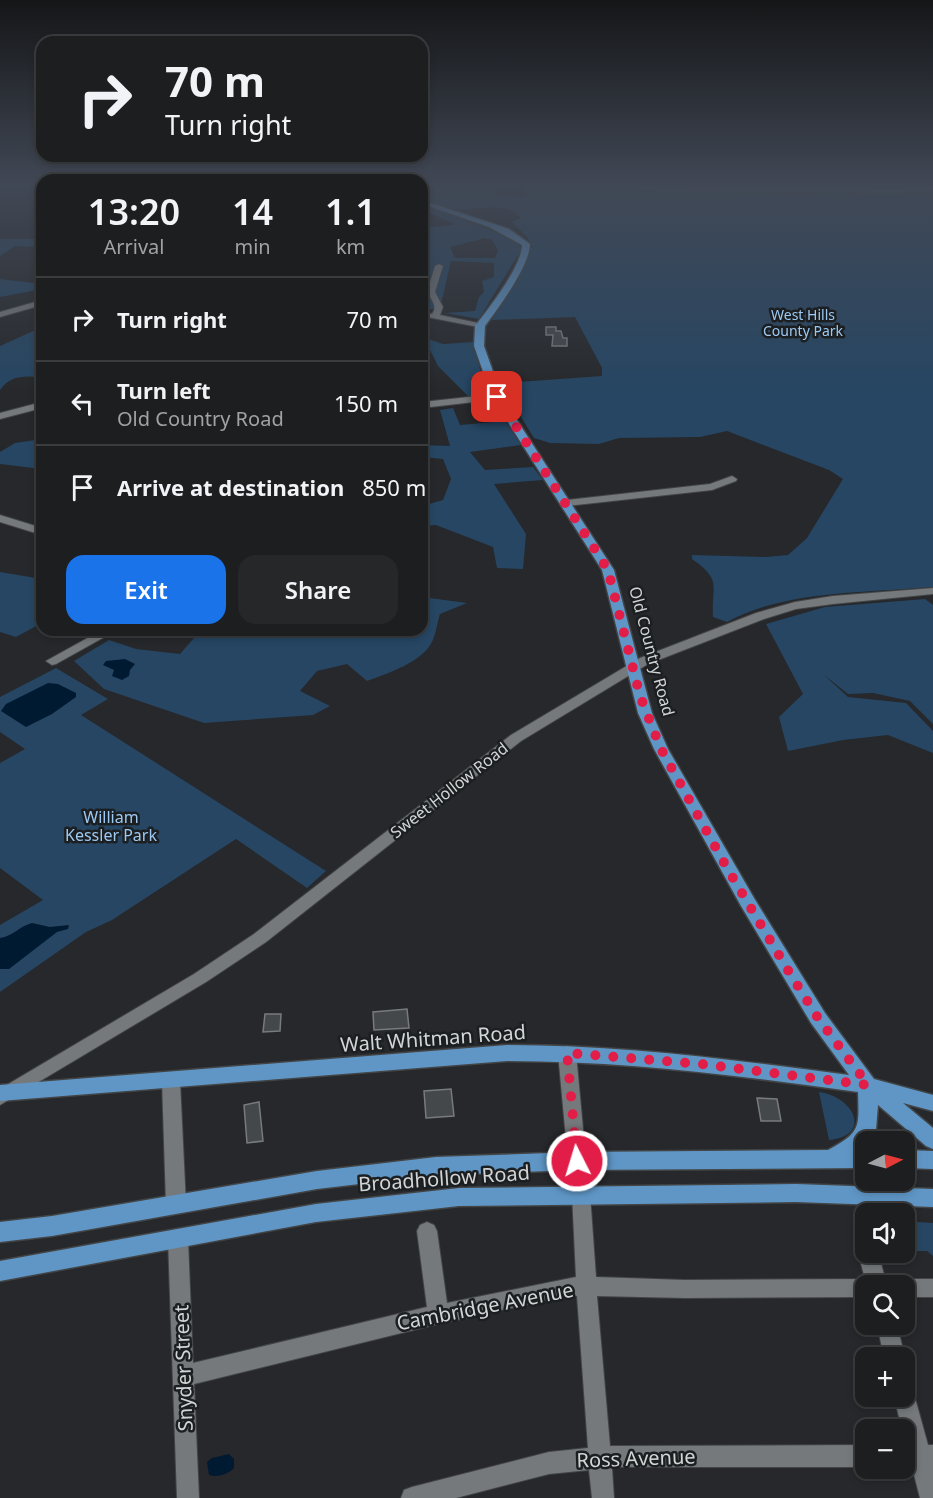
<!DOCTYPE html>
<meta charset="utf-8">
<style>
:root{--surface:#1c1e20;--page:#252729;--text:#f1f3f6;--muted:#a0a2a5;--line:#3a3c3e;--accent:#1a73e8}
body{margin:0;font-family:"Noto Sans",sans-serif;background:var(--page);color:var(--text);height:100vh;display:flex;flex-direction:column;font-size:22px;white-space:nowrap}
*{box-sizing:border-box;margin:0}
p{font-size:20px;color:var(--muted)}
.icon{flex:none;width:33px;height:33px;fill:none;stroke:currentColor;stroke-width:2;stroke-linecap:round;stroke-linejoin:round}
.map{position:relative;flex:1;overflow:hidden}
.drawer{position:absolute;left:36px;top:174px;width:392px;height:462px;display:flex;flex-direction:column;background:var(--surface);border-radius:18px;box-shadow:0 3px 9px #0003,0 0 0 2px var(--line)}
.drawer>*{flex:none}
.top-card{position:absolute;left:36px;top:36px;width:392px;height:126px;border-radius:18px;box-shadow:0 3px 9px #0003,0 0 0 2px var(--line);background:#1c1e20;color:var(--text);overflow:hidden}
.needle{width:39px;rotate:84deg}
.buttons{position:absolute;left:855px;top:1131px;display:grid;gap:12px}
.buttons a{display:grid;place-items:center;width:60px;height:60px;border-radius:12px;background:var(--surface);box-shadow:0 3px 9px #0003,0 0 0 2px var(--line);font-size:30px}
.pin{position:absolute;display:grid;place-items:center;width:51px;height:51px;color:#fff;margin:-26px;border-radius:12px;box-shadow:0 3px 9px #0006}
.me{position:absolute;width:66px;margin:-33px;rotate:355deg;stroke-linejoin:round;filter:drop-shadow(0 0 4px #0008)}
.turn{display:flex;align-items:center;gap:21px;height:126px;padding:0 30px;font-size:27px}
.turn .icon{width:78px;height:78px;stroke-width:2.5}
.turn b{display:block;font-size:42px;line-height:51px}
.eta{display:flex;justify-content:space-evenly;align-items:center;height:102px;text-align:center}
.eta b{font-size:36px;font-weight:600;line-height:42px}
.action{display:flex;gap:12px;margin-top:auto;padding:12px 30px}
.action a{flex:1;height:69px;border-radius:18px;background:var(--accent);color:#fff;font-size:24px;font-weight:600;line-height:69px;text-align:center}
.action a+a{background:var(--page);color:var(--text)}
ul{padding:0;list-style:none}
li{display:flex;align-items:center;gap:18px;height:84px;padding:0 30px;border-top:2px solid var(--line)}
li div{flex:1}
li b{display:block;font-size:22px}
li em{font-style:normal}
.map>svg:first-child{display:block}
.green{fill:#264663;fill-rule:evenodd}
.water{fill:#001a32}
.building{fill:#45484b;stroke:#787b7e;stroke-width:1.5}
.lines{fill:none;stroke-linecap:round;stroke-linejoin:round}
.minor-casing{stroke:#424445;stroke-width:2}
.major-casing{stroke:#424445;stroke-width:3}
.minor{fill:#76797c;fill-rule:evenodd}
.major{fill:#5f96c6;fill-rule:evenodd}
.route{stroke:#e11d48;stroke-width:10;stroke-dasharray:0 18}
.labels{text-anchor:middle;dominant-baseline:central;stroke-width:5;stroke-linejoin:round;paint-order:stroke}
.far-park-label{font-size:14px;fill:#9cc9f3;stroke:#1c1f21}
.street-label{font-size:16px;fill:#d2d4d5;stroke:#1c1f21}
.park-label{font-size:16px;fill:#9cc9f3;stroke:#1c1f21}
.near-street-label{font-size:20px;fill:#d2d4d5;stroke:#1c1f21}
</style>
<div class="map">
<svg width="933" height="1498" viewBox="0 0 933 1498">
<rect width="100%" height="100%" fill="#26282b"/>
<!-- green -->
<g class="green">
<path d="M523,184H599L633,189L695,190L933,189V587C868,593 784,590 727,622L713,617C711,584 723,581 692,559V555L766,557L788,555L807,538L843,479L829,470L727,431L700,437L619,438L599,444L550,443L534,438L503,388L504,383L602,376V368L575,317L492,320L532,246L528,238L512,222L521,218C506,199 471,212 449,209C439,208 430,203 422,200V193L435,195V186L455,192L484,190L509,197H527Z"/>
<path d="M422,204L511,238L520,244V252L479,319L445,313L475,311L479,297L484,292L482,281L494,277V263L451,261L440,308L422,310V226L439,227L455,224L422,210ZM485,238L492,240L498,250L495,258H455L450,247Z"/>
<polygon points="0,239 42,239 42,247 15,246 0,256"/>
<polygon points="0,279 42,284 42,289 0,297"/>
<path d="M42,327V378C26,375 10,375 0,390V346Z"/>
<polygon points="422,337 443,344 473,342 487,396 468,396 438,366 428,346 422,344"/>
<polygon points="453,408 460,425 505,421 521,445 470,452 485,470 533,467 543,480 494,484 526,534 523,569 497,568 493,547 436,525 422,526 422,506 443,500 451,479 443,459 422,457 422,445 450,446 440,410"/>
<polygon points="42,439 42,469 0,464 0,452 15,443"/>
<polygon points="0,572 42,579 42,625 38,625 16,637 0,632"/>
<path d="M422,597L467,603L440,614C437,623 436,634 432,642C421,663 388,673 367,681L347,664L317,671L300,691L330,706L313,715L204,723L104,689L74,661L109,640L136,649L180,654L201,630H422Z"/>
<polygon points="925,599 933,605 933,724 910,701 873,693 848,694 823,674 848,697 906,703 933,731 933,753 888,735 843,740 788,751 779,717 803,694 766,624 825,607"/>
<polygon points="56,668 108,699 81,715 326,871 307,888 236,839 112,920 86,932 0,992 0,925 43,900 0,868 0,763 25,749 0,732 0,697"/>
<path d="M819,1092C855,1097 872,1136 829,1140Z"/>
<polygon points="904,1221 933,1223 933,1256 927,1251 905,1251"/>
</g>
<!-- water -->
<g class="water">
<polygon points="125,659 135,664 130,670 129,676 122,680 112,676 114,670 103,665 106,661"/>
<polygon points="48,683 58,684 76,693 76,697 52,714 26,727 1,711 6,704"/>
<path d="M32,923L50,927L69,925L68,929L57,932L9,969H0V938C13,936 20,926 32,923Z"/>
<path d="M229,1454L234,1459V1468C228,1474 217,1478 209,1475L207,1462L212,1458Z"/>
</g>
<!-- building -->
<g class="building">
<polygon points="546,327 556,327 556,331 561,331 563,338 567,338 567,346 552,346 553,335 546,335"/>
<polygon points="407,1009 409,1028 374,1030 373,1012"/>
<polygon points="265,1014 281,1014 280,1031 263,1032"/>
<polygon points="451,1089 454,1116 426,1118 424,1091"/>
<polygon points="757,1098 777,1099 781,1121 761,1121"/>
<polygon points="259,1102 263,1141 247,1143 244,1105"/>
</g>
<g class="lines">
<defs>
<g id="minor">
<polygon points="607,184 659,187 902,189 933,187 933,191 902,193 659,191"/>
<polygon points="42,194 42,199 37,199 37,197"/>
<path d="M439,264L443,266L435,292L443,307L440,315L483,324V328L422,316V312L432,314C438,307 431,299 427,292L435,266Z"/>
<polygon points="42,300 42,305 0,317 0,312"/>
<polygon points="497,394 500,395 500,399 422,408 422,402"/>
<polygon points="42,402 42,408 0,419 0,413"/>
<polygon points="732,476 737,479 736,481 712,490 567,506 562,503 567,500 710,484"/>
<polygon points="0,515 42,528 42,535 0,522"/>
<polygon points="933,588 933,594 833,604 796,609 764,619 648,664 521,741 266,942 206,982 0,1105 0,1089 194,974 254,934 511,735 640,658 756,613 795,602 833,596"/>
<polygon points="102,630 117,630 56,664 52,665 46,661"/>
<polygon points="567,1046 573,1048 576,1053 586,1161 584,1167 577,1169 570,1167 568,1161 558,1053 561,1048"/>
<polygon points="171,1074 177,1076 180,1081 186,1205 183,1211 176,1213 169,1211 166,1205 162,1081 165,1076"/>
<polygon points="581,1186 588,1188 590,1194 596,1277 685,1280 865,1279 858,1252 860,1249 854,1237 857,1231 866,1229 866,1252 878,1252 887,1286 866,1286 866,1297 685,1298 597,1296 610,1446 866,1445 866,1467 618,1467 612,1468 614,1498 592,1498 589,1470 549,1474 456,1498 401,1498 404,1490 412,1487 549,1452 588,1448 577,1296 570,1295 430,1326 194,1384 199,1498 177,1498 168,1239 171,1233 178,1230 185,1233 188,1239 193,1363 427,1307 417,1231 420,1225 427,1222 434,1225 437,1231 447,1303 576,1277 572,1194 574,1188"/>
<polygon points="904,1279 933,1279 933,1297 904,1297 904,1286 895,1286 897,1281"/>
<polygon points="877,1324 897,1324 905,1358 904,1360 904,1358 884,1358"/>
<polygon points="904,1385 912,1387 928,1445 933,1445 933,1498 920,1498 912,1467 904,1467 904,1430 902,1430 894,1396 904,1396"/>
</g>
<g id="major">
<path d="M422,200L509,229L530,244C530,265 498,309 485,326L484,346L502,397L614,570L652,713L668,749L754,898L825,1013L874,1079L933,1095V1111L903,1103L933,1128V1149L926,1146L878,1105L876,1130L870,1142H866V1147L862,1150H866V1168L577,1170L436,1175L317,1189L52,1236L0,1242V1222L52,1216L317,1171L436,1157L577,1152L828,1150C861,1132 859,1128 858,1092C742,1076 625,1061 507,1061L0,1101V1085L507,1045C622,1045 736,1060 849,1075L811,1023L741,906L654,749L638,713L602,570L492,397L474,346L475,326C489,308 522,266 522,245L489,227L422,204Z"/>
<polygon points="904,1150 933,1151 933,1169 904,1168"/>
<polygon points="796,1184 933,1189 933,1207 796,1202 459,1206 316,1222 0,1281 0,1261 316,1204 459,1188"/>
</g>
</defs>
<!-- minor casing -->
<use href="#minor" class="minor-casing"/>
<!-- major casing -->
<use href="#major" class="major-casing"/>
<!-- minor -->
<use href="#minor" class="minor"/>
<!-- major -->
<use href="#major" class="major"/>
</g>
<!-- sky -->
<linearGradient id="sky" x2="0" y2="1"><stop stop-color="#151618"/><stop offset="0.47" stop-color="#414855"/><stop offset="1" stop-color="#414855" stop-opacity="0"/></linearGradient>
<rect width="933" height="394" fill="url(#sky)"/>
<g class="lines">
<!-- route -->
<polyline class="route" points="497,397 608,570 640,696 661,749 727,868 789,972 818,1018 868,1085 701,1064 567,1053 577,1161"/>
</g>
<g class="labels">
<!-- far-park labels -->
<g class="far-park-label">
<text x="803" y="314">West Hills<tspan x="803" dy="16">County Park</tspan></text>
</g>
<!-- street labels -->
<g class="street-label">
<text transform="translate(652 651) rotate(75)">Old Country Road</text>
<text transform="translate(449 790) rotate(-38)">Sweet Hollow Road</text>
</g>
<!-- park labels -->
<g class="park-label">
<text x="111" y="817">William<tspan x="111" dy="18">Kessler Park</tspan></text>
</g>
<!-- near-street labels -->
<g class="near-street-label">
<text transform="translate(433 1038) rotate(-4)">Walt Whitman Road</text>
<text transform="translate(444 1178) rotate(-4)">Broadhollow Road</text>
<text transform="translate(485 1306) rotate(-11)">Cambridge Avenue</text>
<text transform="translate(183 1368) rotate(-92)">Snyder Street</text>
<text transform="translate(636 1458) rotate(-2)">Ross Avenue</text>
</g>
</g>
</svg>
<div class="buttons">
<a><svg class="needle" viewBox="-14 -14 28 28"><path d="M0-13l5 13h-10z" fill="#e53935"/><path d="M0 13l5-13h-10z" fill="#a0a2a5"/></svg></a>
<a><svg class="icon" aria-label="sound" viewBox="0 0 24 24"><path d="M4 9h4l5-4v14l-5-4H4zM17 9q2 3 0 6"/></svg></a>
<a><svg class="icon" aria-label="search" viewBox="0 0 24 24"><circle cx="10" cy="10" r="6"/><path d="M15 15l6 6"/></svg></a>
<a>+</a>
<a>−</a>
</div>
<div class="pin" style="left:497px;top:397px;background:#d93025"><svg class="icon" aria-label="arrive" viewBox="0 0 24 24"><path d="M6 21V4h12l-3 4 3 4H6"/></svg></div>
<svg class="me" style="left:577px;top:1161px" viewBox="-20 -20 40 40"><circle r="17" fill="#e11d48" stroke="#fff" stroke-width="3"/><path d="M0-11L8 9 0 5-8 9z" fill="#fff"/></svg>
<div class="top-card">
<div class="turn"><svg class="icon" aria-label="right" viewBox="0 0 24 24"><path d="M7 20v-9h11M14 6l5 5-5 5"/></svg><div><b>70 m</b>Turn right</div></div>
</div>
<section class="drawer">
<div class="eta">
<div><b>13:20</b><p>Arrival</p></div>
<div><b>14</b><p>min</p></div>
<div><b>1.1</b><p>km</p></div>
</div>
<ul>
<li><svg class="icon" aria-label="right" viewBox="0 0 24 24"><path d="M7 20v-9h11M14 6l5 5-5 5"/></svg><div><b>Turn right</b></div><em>70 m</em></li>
<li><svg class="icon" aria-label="left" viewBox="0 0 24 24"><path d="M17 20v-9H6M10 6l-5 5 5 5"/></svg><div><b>Turn left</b><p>Old Country Road</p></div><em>150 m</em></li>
<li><svg class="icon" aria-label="arrive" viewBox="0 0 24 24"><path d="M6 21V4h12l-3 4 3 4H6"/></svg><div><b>Arrive at destination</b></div><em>850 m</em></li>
</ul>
<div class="action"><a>Exit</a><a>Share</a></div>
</section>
</div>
